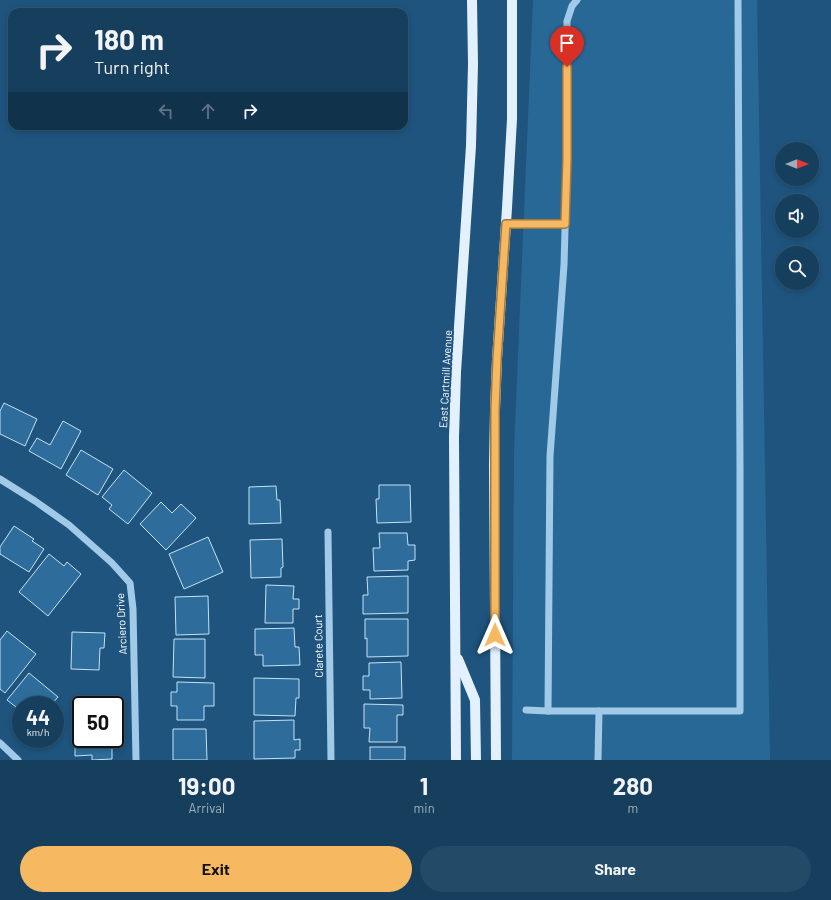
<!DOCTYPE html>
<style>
:root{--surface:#163f5e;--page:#234a67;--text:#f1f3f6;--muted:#9eafbc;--line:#355873;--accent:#f6b861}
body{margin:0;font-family:Barlow,sans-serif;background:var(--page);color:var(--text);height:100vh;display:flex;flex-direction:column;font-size:15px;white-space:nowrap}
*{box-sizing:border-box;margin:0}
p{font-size:13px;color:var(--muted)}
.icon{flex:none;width:22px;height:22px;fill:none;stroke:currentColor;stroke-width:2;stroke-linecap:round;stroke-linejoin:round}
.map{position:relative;height:760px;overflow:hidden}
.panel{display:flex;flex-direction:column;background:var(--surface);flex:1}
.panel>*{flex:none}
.guide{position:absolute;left:8px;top:8px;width:400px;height:122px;border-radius:12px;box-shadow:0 2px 6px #0003,0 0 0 1px var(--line);background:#163f5e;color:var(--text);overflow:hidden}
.needle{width:26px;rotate:90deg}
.controls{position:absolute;left:775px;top:142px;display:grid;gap:8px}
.controls a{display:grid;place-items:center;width:44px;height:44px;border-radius:50%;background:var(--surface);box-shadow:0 2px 6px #0003,0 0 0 1px var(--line);font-size:20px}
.speed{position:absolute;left:12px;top:696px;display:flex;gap:8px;font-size:20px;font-weight:700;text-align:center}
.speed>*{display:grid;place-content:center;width:52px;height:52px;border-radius:50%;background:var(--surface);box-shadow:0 2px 6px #0003,0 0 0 1px var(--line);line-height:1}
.speed small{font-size:10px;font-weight:400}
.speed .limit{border:2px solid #111;border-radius:6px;background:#fff;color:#111}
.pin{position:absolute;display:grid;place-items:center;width:34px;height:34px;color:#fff;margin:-41px -17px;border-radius:50% 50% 50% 0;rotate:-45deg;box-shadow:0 0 4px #0007}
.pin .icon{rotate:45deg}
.me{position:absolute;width:44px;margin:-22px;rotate:0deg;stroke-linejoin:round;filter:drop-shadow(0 0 3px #0008)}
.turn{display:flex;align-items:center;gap:14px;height:84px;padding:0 20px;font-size:18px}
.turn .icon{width:52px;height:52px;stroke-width:2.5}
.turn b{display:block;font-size:28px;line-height:34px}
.lanes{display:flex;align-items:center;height:38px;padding:0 20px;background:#0003;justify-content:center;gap:20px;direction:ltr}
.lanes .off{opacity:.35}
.eta{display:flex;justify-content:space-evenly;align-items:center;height:68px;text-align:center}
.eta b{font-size:24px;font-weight:700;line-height:28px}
.primary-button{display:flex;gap:8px;margin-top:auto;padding:8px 20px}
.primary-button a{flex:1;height:46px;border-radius:24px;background:var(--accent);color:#111;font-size:16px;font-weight:700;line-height:46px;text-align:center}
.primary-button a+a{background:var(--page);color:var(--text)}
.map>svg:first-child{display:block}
.green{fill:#286896}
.building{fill:#2e6d9b;stroke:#c5e2f6}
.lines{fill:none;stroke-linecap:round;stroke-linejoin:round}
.minor{stroke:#a1cae8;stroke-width:7}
.major{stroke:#e3f1fe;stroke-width:10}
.route-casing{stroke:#a0783f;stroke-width:10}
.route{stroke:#f6b861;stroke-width:7}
.labels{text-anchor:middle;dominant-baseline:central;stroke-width:4;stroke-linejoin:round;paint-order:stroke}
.street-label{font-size:11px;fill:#fff;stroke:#1e547e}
</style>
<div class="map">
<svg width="831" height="760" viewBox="0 0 831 760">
<rect width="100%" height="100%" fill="#1e547e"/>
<!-- green -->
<polygon class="green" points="533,0 757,0 770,760 512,760 514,450"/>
<!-- building -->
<g class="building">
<polygon points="4,403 37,419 25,446 0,434 0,411"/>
<polygon points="63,421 81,431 61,469 29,451 37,438 50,445"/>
<polygon points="81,450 113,469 98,495 66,475"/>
<polygon points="124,470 152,493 128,524 109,509 112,505 102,497"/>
<polygon points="379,485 410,485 411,522 377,523 376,499 379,499"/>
<polygon points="276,486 277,500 280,500 281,523 249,524 249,487"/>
<polygon points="161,502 172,513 181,504 196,518 166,550 140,524"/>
<polygon points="14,526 34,539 32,541 44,549 29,572 0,554 0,547"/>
<polygon points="379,533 407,533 408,545 415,545 415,560 408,561 408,570 374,571 373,548 380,548"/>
<polygon points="208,537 223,572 184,589 169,554"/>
<polygon points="282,539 283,567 281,568 281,577 251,578 250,540"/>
<polygon points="49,554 64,566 67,562 81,574 48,616 19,592"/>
<polygon points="408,576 408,613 363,614 363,595 368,595 367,577"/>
<polygon points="266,585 294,586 293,599 299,599 299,609 293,609 293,623 265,623"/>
<polygon points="208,596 209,634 176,635 175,597"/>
<polygon points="365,619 408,619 408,656 367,657 367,638 365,639"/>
<polygon points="294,628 295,647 299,647 300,665 263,666 263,655 255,655 255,629"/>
<polygon points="7,631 36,654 5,693 0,689 0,640"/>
<polygon points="72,632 105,633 104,648 100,648 99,670 71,669"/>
<polygon points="174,639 205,639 205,678 173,677"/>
<polygon points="401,662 402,698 370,699 370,690 363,690 363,676 369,676 369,663"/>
<polygon points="29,673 58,697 51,705 21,705 21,711 7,700"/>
<polygon points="254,678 299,679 299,698 296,698 295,716 254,715"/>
<polygon points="177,682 214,683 214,706 204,706 204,720 177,720 177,706 171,706 171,692 177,692"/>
<polygon points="364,704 403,705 403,715 397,715 397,742 369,742 370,728 364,728"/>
<polygon points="75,716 81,716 81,739 112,739 112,759 92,760 92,755 75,756"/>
<polygon points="294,720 294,740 300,739 300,750 295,750 295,758 254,759 254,721"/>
<polygon points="173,729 206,729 207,760 173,760"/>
<rect x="370" y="747" width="35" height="13"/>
</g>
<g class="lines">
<!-- minor -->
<g class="minor">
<polyline points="577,0 572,6 567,21 567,160 564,265 550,456 548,711 740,711 740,467 738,0"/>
<polyline points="506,223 565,225"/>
<polyline points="0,479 35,501 69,525 112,563 130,583 133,609 136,760"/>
<polyline points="328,532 331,760"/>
<polyline points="526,710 548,711"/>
<polyline points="0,743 18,760"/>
<polyline points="598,760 599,711"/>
</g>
<!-- major -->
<g class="major">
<polyline points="458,659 475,700 476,760"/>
<polyline points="456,760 454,437 456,372 471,146 473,64 472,0"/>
<polyline points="496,760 494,464 495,410 497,359 507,208 512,119 512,0"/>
</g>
</g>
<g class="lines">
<defs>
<polyline id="route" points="495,635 495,410 497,359 506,224 565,224 567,160 567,67"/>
</defs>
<!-- route casing -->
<use href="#route" class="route-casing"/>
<!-- route -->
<use href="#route" class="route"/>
</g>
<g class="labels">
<!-- street labels -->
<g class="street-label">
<text transform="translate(445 379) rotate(-87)">East Cartmill Avenue</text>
<text transform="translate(121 624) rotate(-93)">Arciero Drive</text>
<text transform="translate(318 646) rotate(-91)">Clarete Court</text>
</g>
</g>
</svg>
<div class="controls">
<a><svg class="needle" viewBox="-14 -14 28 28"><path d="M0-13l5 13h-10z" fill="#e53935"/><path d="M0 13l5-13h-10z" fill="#9eafbc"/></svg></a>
<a><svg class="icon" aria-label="sound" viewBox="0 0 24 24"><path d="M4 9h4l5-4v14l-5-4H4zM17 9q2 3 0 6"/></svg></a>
<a><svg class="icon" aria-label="search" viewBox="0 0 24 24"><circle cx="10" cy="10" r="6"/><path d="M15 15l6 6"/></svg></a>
</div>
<div class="speed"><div>44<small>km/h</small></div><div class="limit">50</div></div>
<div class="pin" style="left:567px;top:67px;background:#d93025"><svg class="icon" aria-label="arrive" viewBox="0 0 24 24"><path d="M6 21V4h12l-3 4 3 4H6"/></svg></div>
<svg class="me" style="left:495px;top:635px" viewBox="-20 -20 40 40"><path d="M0-17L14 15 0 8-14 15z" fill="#f6b861" stroke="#fff" stroke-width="4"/></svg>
<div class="guide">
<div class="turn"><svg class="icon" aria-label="right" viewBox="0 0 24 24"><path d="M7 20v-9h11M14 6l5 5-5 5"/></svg><div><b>180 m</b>Turn right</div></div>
<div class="lanes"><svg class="icon off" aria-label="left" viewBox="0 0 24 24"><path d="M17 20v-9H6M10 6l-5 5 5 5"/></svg><svg class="icon off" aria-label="ahead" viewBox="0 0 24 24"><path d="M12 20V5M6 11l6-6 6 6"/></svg><svg class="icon" aria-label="right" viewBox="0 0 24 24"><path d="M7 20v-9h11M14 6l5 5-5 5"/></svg></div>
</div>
</div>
<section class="panel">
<div class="eta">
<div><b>19:00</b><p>Arrival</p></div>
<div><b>1</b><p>min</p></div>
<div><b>280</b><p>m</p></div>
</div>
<div class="primary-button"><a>Exit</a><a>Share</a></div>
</section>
